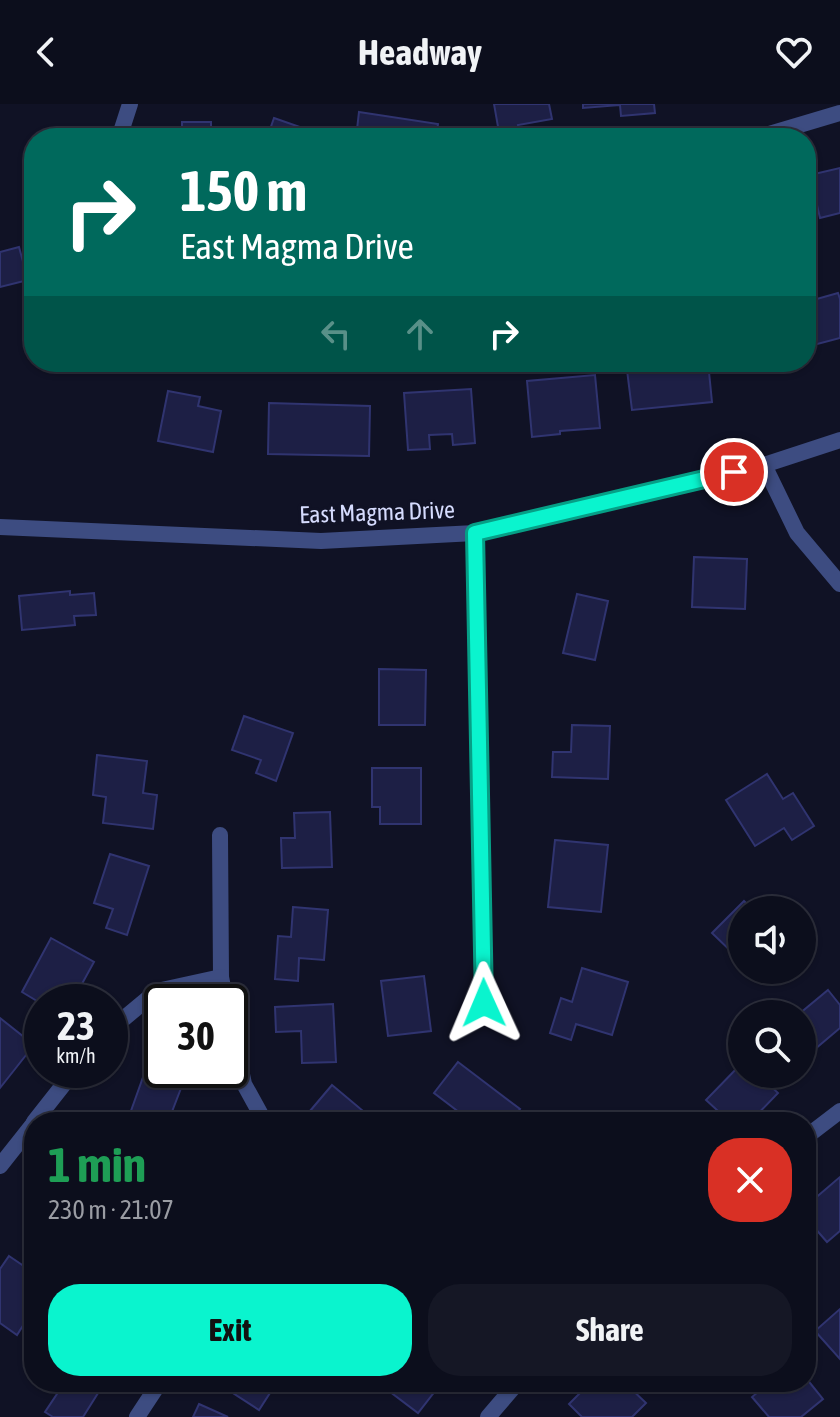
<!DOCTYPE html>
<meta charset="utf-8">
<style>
:root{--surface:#0c0e1c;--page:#151725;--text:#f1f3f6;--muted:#9a9ca3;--line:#2c2e3b;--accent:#0af4ce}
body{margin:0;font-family:"Asap Condensed",sans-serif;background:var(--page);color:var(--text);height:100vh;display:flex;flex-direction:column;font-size:30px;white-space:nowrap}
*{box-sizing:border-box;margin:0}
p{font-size:26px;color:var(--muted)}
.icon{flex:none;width:44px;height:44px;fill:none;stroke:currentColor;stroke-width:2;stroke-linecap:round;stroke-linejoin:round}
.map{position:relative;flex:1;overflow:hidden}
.panel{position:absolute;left:24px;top:1008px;width:792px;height:280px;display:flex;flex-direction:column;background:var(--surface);border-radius:32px;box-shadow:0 2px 6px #0004,0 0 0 2px var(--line)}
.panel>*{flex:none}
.banner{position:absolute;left:24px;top:24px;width:792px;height:244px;border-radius:32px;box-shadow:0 2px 6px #0004,0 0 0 2px var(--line);background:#00695c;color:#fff;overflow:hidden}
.fabs{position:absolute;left:728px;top:792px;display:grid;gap:16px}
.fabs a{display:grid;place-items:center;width:88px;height:88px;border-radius:50%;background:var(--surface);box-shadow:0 2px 6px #0004,0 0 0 2px var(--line);font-size:40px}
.speed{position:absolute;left:24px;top:880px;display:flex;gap:16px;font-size:40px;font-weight:700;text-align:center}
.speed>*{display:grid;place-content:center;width:104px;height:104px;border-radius:50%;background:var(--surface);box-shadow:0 2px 6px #0004,0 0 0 2px var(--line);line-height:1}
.speed small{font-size:20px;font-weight:400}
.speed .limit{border:4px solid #111;border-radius:12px;background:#fff;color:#111}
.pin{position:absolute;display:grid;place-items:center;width:68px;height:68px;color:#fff;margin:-34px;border:4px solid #fff;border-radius:50%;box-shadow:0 2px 8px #0007}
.me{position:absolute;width:88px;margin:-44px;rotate:359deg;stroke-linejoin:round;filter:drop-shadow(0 0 6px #0008)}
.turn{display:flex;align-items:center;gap:28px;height:168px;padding:0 24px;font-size:36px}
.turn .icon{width:104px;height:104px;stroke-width:2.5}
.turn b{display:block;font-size:56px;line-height:68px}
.lanes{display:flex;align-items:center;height:76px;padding:0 24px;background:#0003;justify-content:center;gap:40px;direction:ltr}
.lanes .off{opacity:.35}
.round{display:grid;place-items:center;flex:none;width:84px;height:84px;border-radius:32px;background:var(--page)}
.headline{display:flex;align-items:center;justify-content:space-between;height:136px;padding:0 24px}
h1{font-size:48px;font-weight:700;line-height:60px;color:#1e9e55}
.action{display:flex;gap:16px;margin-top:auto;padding:16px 24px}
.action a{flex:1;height:92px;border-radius:32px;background:var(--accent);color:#111;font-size:32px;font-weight:700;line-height:92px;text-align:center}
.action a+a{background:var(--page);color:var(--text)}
header{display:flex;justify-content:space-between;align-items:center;height:104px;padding:0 24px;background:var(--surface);font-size:36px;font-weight:700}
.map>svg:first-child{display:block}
.building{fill:#1d1f45;stroke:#303470;stroke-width:2}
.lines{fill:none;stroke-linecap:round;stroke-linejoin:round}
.minor{stroke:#3d4c81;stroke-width:16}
.route-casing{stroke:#069f86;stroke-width:20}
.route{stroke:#0af4ce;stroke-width:14}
.labels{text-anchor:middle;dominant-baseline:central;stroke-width:6;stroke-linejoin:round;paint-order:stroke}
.street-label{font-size:24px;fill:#d5dbfd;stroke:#101225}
</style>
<header><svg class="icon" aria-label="back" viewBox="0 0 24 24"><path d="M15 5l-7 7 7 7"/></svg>Headway<svg class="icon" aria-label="heart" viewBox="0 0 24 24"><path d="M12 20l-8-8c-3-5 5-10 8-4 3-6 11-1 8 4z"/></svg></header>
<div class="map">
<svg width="840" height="1313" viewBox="0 0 840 1313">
<rect width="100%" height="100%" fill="#101225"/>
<!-- building -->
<g class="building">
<polygon points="494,0 549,0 552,15 518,21 520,34 500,34"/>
<polygon points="583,0 654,0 655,9 621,12 620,1 583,4"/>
<polygon points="359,8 438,20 436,34 356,34"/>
<polygon points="274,14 323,31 322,34 267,34"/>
<polygon points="182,18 211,18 211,34 221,34 182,34"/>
<polygon points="840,64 840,109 820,114 810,71"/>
<polygon points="19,143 28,176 0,183 0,148"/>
<polygon points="838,189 840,195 840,234 806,243 806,198"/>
<polygon points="700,258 708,258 712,298 632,306 627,266"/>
<polygon points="595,271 600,324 560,327 560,330 532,333 527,277"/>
<polygon points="471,285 475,339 453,341 452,330 429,331 430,345 408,346 404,289"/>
<polygon points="168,287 200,293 198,302 221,307 213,348 158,337"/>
<polygon points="269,299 370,302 369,352 268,350"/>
<polygon points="694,453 747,455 745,505 692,503"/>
<polygon points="70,487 70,491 94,489 96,511 74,512 75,521 22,526 19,492"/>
<polygon points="577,490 608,497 595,556 563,549"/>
<polygon points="379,565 426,566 425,621 379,621"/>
<polygon points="244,612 293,629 276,677 256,669 261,656 232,646"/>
<polygon points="572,621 610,622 608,675 552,673 553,648 571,648"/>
<polygon points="97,651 147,657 143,689 157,691 153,725 103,719 106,693 93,691"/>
<polygon points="372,664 421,664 421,720 380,720 380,703 372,703"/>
<polygon points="767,670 783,695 793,689 814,722 792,736 784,724 755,742 726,696"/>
<polygon points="330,708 332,763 282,764 281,734 295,734 294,709"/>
<polygon points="555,736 608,741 601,808 548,803"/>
<polygon points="110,750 149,762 127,831 106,824 113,805 94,799"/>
<polygon points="744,797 753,806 742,806 742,858 712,829"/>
<polygon points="293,803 328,806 324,856 299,854 298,877 275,875 278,832 291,833"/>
<polygon points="51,834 94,858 72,898 42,898 42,900 22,888"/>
<polygon points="582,864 628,878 612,931 576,920 571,936 550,929 561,894 572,898"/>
<polygon points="424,872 431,927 388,932 381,877"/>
<polygon points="828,886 840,901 840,924 802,956 802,910 799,910"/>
<polygon points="333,900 336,958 302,959 301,927 276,928 275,903"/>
<polygon points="0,914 34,941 0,984"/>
<polygon points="157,934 162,936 162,966 188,966 168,1018 127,1018"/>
<polygon points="458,958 520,1005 510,1018 472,1018 434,989"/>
<polygon points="742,959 742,970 758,970 778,989 750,1018 730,1018 706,996"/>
<polygon points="332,981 369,1012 363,1018 323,1018 310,1007"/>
<polygon points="672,1009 680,1018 661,1018"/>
<polygon points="840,1073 840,1127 827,1138 806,1114 806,1102"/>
<polygon points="34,1090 34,1107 25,1100"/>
<polygon points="9,1152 34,1169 34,1204 17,1231 0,1219 0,1165"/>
<polygon points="840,1205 840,1255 815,1227"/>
<polygon points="806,1274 823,1295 801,1313 769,1313 752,1293 770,1278 806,1278"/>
<polygon points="65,1278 105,1278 83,1313 53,1313 45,1308"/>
<polygon points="225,1278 277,1278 259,1306 222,1282"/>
<polygon points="377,1278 433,1278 439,1282 418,1309"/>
<polygon points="591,1278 624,1278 646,1299 632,1313 582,1313 569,1300"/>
<polygon points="199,1300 228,1313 193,1313"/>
</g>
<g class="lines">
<!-- minor -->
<g class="minor">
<polyline points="119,34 130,0"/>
<polyline points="756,34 840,9"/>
<polyline points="764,361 797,429 840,480"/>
<polyline points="0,423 321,437 475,429 764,361 840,336"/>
<polyline points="475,429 484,899"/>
<polyline points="220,731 221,873 226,898"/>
<polyline points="230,914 244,980 265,1018"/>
<polyline points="110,926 157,887 221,873"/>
<polyline points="34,1018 75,966"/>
<polyline points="806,1033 840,1007"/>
<polyline points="0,1062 34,1019"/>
<polyline points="137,1313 160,1278"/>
<polyline points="488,1313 518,1278"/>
</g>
</g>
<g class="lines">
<defs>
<polyline id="route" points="484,899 475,429 734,368"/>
</defs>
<!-- route casing -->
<use href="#route" class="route-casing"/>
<!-- route -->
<use href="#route" class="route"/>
</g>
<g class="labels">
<!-- street labels -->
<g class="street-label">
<text transform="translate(377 408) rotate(-2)">East Magma Drive</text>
</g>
</g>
</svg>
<div class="fabs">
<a><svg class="icon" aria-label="sound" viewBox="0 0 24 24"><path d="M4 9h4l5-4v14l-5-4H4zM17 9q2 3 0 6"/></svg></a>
<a><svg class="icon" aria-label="search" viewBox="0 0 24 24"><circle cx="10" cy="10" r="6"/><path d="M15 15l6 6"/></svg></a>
</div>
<div class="speed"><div>23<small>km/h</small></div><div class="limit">30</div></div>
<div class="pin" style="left:734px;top:368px;background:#d93025"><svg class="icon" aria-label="arrive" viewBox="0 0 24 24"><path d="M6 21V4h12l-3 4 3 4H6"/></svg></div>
<svg class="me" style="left:484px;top:899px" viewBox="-20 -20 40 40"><path d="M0-17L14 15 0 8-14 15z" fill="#0af4ce" stroke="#fff" stroke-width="4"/></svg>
<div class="banner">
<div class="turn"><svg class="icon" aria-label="right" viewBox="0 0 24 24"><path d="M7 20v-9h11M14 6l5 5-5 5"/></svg><div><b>150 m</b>East Magma Drive</div></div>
<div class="lanes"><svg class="icon off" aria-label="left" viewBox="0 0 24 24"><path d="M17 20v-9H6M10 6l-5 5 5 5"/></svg><svg class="icon off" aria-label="ahead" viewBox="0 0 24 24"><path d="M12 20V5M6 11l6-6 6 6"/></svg><svg class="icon" aria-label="right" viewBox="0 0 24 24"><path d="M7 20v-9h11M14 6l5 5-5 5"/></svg></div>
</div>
<section class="panel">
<div class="headline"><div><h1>1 min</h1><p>230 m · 21:07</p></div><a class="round" style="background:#d93025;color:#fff"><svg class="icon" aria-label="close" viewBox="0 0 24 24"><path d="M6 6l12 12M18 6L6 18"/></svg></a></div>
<div class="action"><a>Exit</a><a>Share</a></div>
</section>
</div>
